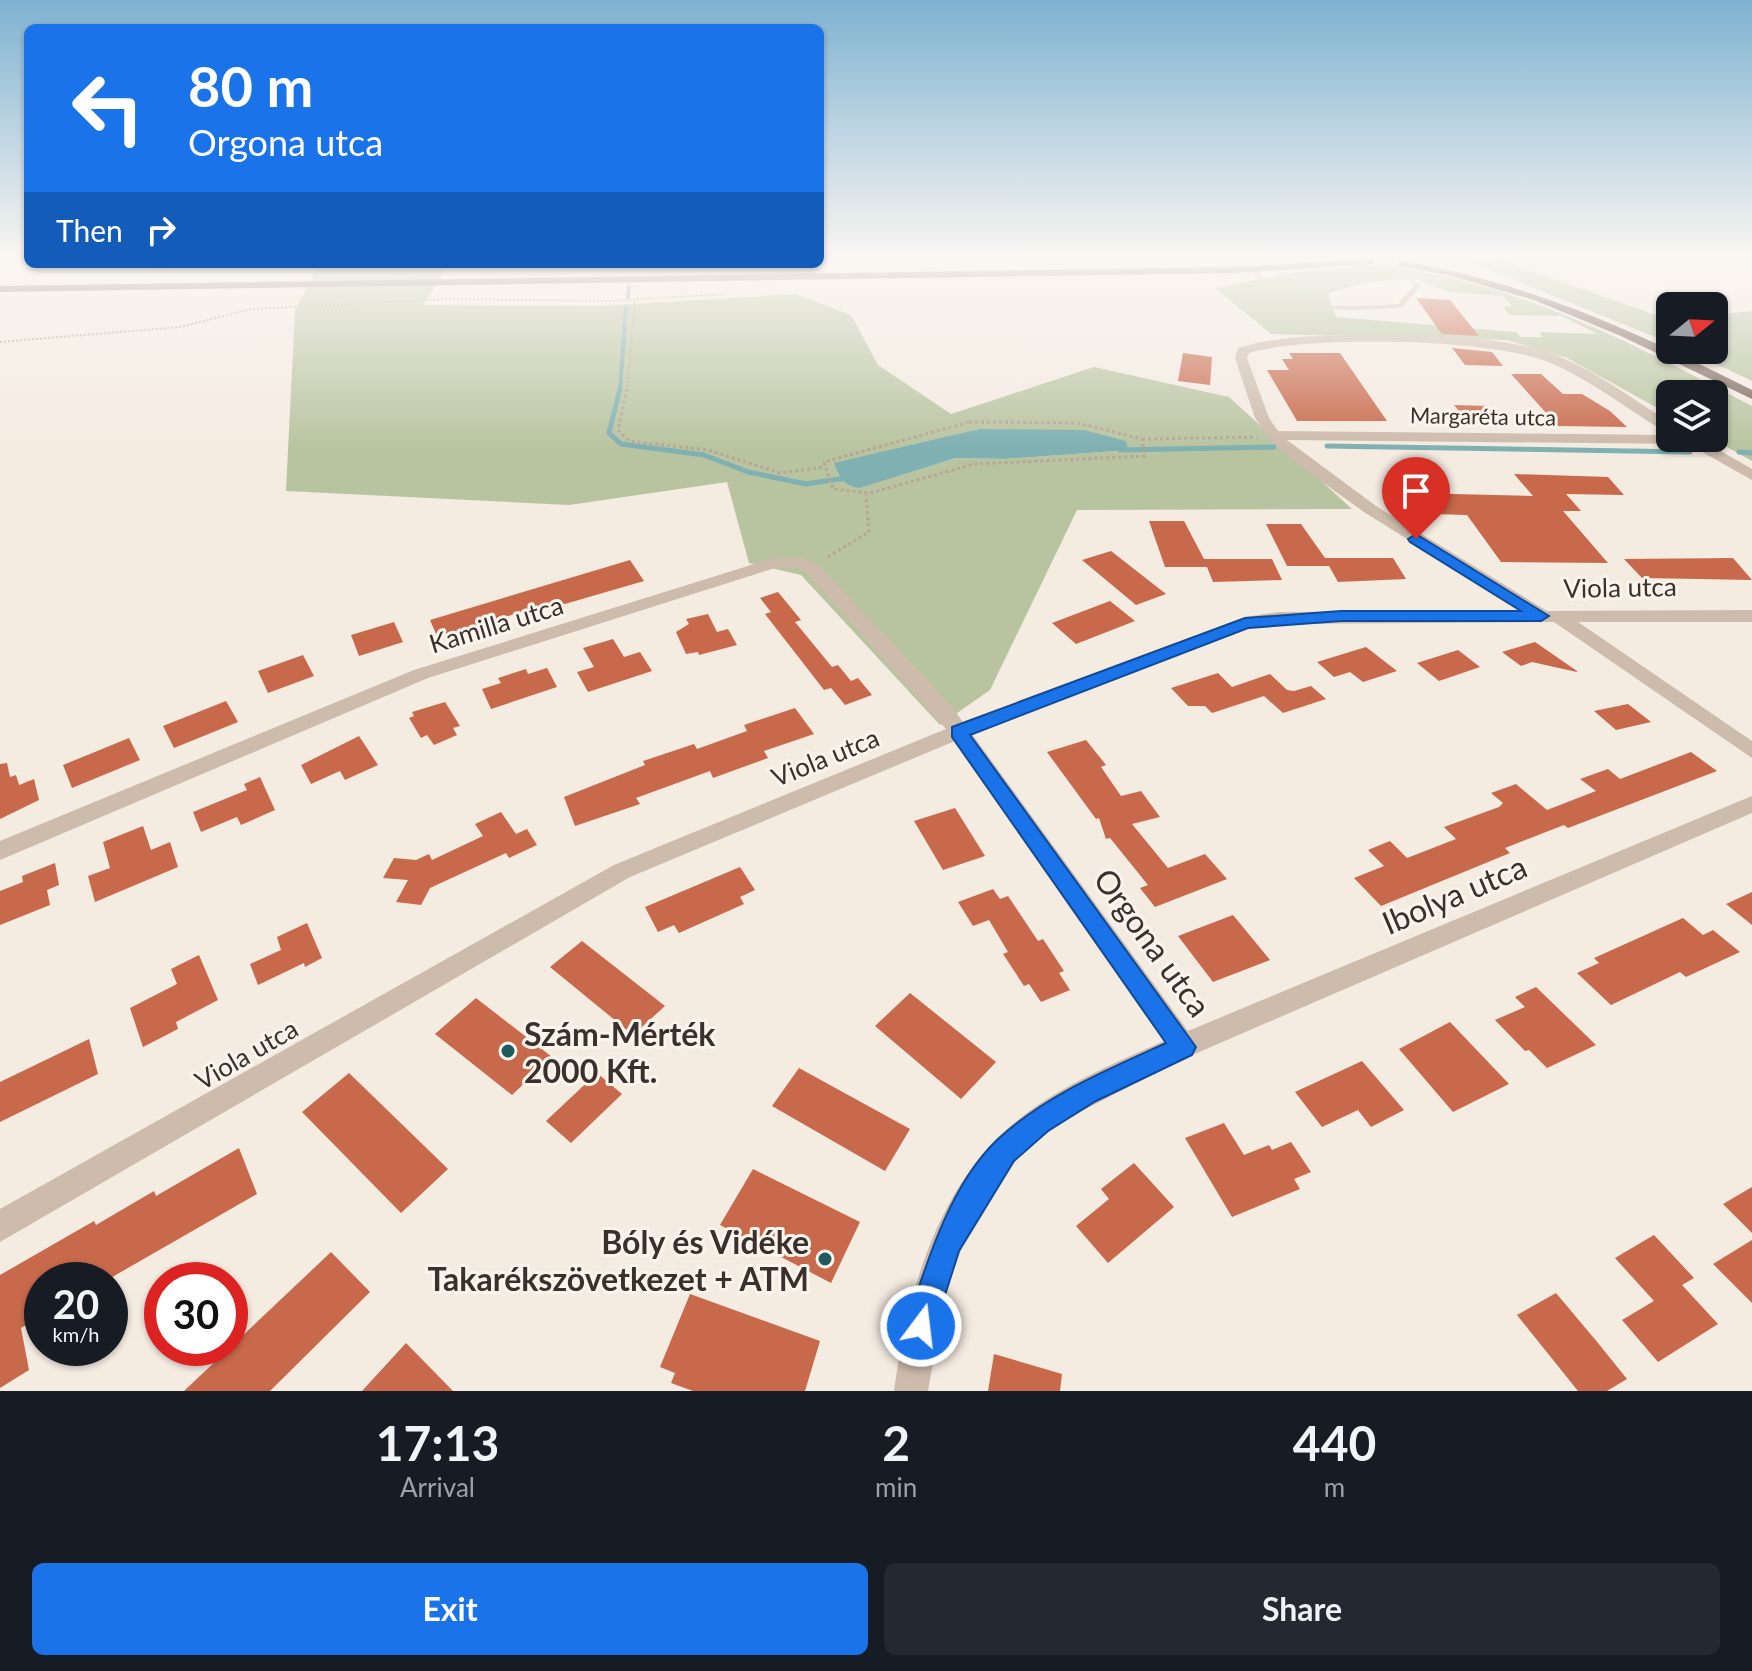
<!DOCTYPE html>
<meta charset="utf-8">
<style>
:root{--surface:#171b24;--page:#242831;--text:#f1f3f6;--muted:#9ea1a6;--accent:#1a73e8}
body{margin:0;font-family:Lato,sans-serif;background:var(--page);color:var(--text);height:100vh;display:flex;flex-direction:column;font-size:30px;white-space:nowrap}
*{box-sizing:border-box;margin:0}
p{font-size:26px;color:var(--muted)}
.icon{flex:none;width:44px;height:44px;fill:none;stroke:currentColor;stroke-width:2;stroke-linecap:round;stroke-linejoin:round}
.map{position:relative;height:1391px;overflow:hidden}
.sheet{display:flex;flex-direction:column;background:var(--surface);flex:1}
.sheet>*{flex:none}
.hud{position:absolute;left:24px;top:24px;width:800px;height:244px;border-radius:12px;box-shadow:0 2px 6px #0004;background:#1a73e8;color:#fff;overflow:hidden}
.needle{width:52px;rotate:72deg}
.buttons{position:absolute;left:1656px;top:292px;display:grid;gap:16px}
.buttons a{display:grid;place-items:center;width:72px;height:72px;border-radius:12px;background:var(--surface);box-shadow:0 2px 6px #0004;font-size:40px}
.speed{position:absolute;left:24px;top:1262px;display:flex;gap:16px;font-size:40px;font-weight:700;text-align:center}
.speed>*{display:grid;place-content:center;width:104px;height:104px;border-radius:50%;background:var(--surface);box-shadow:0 2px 6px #0004;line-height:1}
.speed small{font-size:20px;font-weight:400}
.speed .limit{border:12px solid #d22;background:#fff;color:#111}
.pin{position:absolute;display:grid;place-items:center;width:68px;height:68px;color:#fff;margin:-82px -34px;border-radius:50% 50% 50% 0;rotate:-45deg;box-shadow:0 0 8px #0007}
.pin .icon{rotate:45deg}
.me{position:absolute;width:88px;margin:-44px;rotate:15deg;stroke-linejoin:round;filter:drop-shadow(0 0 6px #0008)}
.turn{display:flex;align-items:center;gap:28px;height:168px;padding:0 32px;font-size:36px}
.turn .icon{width:104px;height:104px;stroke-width:2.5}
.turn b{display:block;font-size:56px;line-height:68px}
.then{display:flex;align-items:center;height:76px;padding:0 32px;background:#0003;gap:16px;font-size:30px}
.eta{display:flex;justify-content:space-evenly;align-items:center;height:136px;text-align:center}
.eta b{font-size:48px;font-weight:700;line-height:56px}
.action{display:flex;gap:16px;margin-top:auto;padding:16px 32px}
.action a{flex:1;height:92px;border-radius:12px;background:var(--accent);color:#fff;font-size:32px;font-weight:700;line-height:92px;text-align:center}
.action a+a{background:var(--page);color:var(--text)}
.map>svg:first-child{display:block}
.green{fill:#b8c4a0;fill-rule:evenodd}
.water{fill:#7fb0b2}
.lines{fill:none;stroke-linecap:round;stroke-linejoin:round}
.stream-far1{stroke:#7fb0b2;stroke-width:4}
.stream{stroke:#7fb0b2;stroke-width:5}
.building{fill:#c8694b}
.path-far1{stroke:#b9a596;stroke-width:2;stroke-dasharray:2 2;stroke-linecap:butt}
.path{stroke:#b9a596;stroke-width:3;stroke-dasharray:3 3;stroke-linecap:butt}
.service{fill:#cdbbac;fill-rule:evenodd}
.minor{fill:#cdbbac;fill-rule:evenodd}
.primary{fill:#7d675c;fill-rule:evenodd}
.route{fill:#1a73e8;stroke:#114b97;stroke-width:2}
.poi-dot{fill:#1f5a5e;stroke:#fbf5ee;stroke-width:3}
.labels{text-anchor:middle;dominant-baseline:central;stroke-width:6;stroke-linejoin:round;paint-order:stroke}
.far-street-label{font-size:22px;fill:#3b302b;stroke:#fbf5ee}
.street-label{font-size:26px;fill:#3b302b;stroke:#fbf5ee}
.near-street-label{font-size:32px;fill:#3b302b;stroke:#fbf5ee}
.near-poi-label{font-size:32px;font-weight:bold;fill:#3b302b;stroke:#fbf5ee;text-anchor:start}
</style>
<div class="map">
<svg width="1752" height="1391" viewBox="0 0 1752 1391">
<rect width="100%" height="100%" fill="#f4ebe1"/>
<!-- green -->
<g class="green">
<polygon points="1452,255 1487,255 1670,320 1670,343"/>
<path d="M319,264H449L423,305L598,306L796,294L851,315L878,365L951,414L1094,367L1229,397L1352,509L1077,510L990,690L940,725L801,575L749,563L727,482L569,505L286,491L295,310ZM979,429L1127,450L1005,459L957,458L912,471L835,464Z"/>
<path d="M1372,265C1509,277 1632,343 1752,406V461L1711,438H1714V394H1670V415L1567,358L1507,340L1271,334L1215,288L1296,272ZM1415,279L1449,292L1503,296L1512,306L1503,307L1510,315L1561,316L1598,334L1540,332L1542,337H1521L1516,332L1336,317L1328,293L1369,282Z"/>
<polygon points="1752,311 1752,381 1687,350 1714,350 1714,315"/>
</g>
<!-- water -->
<path class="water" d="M979,429L1084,430L1126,441L1128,450L1005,459L956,458L859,488C843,485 840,478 834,463Z"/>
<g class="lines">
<!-- stream-far1 -->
<g class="stream-far1">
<polyline points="628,297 629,287"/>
<polyline points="620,391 626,307"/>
</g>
<!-- stream -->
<g class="stream">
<polyline points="620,389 609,433 621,444 704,455 748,472 806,484 846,478"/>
<polyline points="1327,446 1690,452"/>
<polyline points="1120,450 1274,447"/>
<polyline points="1739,452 1752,453"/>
</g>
</g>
<!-- building -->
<g class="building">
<polygon points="1416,298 1450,300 1479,336 1442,334"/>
<polygon points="1452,348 1492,352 1503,366 1465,365"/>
<polygon points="1183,353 1212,357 1210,385 1178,381"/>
<polygon points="1289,353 1340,353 1387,421 1297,421 1267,370 1289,370 1282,359 1293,359"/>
<polygon points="1511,374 1541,374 1563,394 1582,394 1610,411 1627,427 1558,426"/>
<polygon points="1454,405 1489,406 1505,424 1469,423"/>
<polygon points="1514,474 1608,477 1624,495 1566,494 1581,511 1563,511 1608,563 1501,562 1467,515 1432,514 1424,511 1412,493 1533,496"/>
<polygon points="1149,521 1184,521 1204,559 1272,559 1282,580 1213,582 1207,567 1165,567"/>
<polygon points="1266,524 1301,524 1325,558 1393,558 1406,579 1338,582 1329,566 1287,566"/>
<polygon points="1111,551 1166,594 1136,605 1082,560"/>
<polygon points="1733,558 1752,580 1642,578 1624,559"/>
<polygon points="630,560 644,581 527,615 525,611 484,623 487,628 449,640 446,633 437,636 430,620"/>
<polygon points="778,592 801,620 795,622 832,667 838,665 851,681 858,678 872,695 845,705 831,688 824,690 765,614 771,612 760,598"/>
<polygon points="1110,601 1135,621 1076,644 1052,623"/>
<polygon points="708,614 717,632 728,629 737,645 699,655 698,652 686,654 676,632 689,624 686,619"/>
<polygon points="394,622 403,642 359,656 351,635"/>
<polygon points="613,639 624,657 640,652 652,671 588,692 577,672 594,667 583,648"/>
<polygon points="1535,642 1577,671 1577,672 1532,662 1521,666 1502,652"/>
<polygon points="1366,647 1397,671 1363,682 1350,672 1334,677 1317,662"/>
<polygon points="1458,650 1480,667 1439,681 1417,663"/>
<polygon points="303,655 314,676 268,693 258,671"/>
<polygon points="547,668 557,687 491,709 482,689 501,683 498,678 526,669 528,674"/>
<polygon points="1218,673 1232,687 1270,674 1287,690 1294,691 1311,686 1326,699 1283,713 1264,696 1212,713 1205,706 1188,706 1171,688"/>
<polygon points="226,701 238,722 174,748 163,726"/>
<polygon points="445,702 460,726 453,728 457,735 434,745 427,735 421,738 409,718 414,716 412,712"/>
<polygon points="1628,704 1651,722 1616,730 1594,711"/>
<polygon points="795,708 814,734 764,751 768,758 713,778 710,771 636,798 640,804 575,826 564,797 645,765 643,761 694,744 697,749 747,731 744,725"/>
<polygon points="359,736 378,765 345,780 340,771 311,784 301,765"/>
<polygon points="129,738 140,760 72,788 63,765"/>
<polygon points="1086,740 1106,765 1101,767 1121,796 1141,791 1160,817 1132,824 1168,868 1205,854 1227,879 1155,907 1140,888 1148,885 1110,838 1106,839 1099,818 1096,819 1047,752"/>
<polygon points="1691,752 1717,771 1568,828 1564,825 1505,848 1510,853 1381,906 1354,878 1384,866 1368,850 1390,841 1407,858 1456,839 1444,827 1499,807 1503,803 1491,793 1516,784 1547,810 1596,791 1580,779 1608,769 1620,779"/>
<polygon points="7,763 10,777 16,775 19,785 34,779 39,800 0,819 0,764"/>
<polygon points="260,777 275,810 241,825 237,817 201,832 193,812 247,790 244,784"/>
<polygon points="955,808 985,856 943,870 914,821"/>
<polygon points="501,812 516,834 527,829 537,845 509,858 506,853 430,888 421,905 396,902 408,880 383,878 394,858 416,860 429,854 432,860 483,836 475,824"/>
<polygon points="143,826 151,850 170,842 178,867 95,902 88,876 110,868 103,842"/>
<polygon points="55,863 59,885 47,890 50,905 0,925 0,891 23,882 22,876"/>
<polygon points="740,867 755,890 740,897 744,904 679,933 674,925 658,932 645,907"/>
<polygon points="993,889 1000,899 1008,896 1038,941 1043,939 1064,971 1059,973 1070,990 1041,1002 1029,984 1024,986 1003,954 1008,952 989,920 973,926 958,902"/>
<polygon points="1752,892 1752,925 1726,904"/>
<polygon points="1233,915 1270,960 1213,982 1178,936"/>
<polygon points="1683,918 1703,935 1713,930 1740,952 1686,977 1680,972 1611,1005 1577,973 1599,963 1594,958"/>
<polygon points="307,923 322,958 305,967 304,963 258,985 250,964 281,950 277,937"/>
<polygon points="582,941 665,1006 633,1035 550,967"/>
<polygon points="199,955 218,1000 176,1022 178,1029 143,1047 130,1008 177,984 171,969"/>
<polygon points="1536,987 1596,1045 1547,1068 1529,1050 1525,1051 1495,1020 1525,1007 1515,997"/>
<polygon points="910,993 996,1062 961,1099 875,1026"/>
<polygon points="476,998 552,1057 512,1095 435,1034"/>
<polygon points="1450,1022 1509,1084 1453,1112 1399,1049"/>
<polygon points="89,1039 98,1074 0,1122 0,1082"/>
<polygon points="1362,1061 1404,1110 1371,1127 1358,1110 1322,1127 1295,1092"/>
<polygon points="799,1068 910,1129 885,1171 772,1106"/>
<polygon points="349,1073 448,1169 401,1213 302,1112"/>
<polygon points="597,1073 622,1094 571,1143 546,1121"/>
<polygon points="1224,1123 1244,1155 1269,1145 1272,1150 1291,1142 1311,1172 1294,1179 1300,1189 1232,1217 1185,1138"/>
<polygon points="239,1148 257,1194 107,1280 42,1280 42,1316 21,1328 29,1370 0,1388 0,1275 94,1221 96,1225 154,1191 156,1196"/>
<polygon points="1134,1163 1174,1207 1108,1263 1076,1226 1109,1199 1101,1189"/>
<polygon points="753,1169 860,1222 831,1283 720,1225"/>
<polygon points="1752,1187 1752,1233 1723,1204"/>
<polygon points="1654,1235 1694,1278 1682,1285 1718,1324 1658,1362 1622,1320 1654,1301 1615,1258"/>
<polygon points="1752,1240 1752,1303 1713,1264"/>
<polygon points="331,1252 370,1292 270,1391 184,1391"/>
<polygon points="1556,1293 1598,1343 1627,1379 1607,1391 1578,1391 1517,1315"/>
<polygon points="690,1294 820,1341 805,1391 693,1391 671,1383 675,1373 660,1367"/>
<polygon points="406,1343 453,1391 362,1391"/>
<polygon points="994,1354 1062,1374 1060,1391 988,1391"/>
</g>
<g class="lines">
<!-- path-far1 -->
<g class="path-far1">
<polyline points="467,266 484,264"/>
<polyline points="147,270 346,267"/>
<polyline points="0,342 180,327 251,309 447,299 609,301 726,294"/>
<polyline points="627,391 635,299"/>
</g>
<!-- path -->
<g class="path">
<polyline points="627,389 618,430 629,441 708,450 780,473 824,467"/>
<polygon points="969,422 1078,423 1142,439 1145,456 974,464 870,493 833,489 824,462"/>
<polyline points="1142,439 1257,437"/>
<polyline points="828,557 869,532 866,495"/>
</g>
<!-- service -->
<path class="service" d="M1389,262L1421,285L1402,307C1365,311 1311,313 1278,295C1267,288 1259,280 1250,270L1255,269C1259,273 1263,279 1268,283C1303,313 1356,306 1398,304L1415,285L1387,265L1386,264Z"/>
<!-- minor -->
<path class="minor" d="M1388,335C1438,337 1492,336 1541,350C1588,364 1628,397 1670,422V432C1655,428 1641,416 1628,408C1604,392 1580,376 1553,364C1498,338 1307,335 1249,353L1247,358L1269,418L1278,431L1670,435V438H1698L1752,469V480L1688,444L1287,440L1376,506L1547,611L1752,610V622H1578L1752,741V758L1554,622L1279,624L1248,628L972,734L1188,1031L1752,796V813L1183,1059L1070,1117L1039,1139L1014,1162L977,1216L963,1244L945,1295L928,1391H894C907,1294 938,1182 1019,1119C1062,1085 1114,1063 1164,1041L955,741L630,877L0,1242V1209L614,865L946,729L806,572L798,568H775L428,678L0,860V841L414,670L774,558H801L818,564L949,703L963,722L1245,617L1279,612L1522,611L1364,512L1300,466L1270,440L1255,418L1235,358L1238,348C1287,333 1338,335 1388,335Z"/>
<!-- primary -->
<g class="primary">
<polygon points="1370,259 1374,260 1374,264 1234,273 0,292 0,286 1234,267"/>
<path d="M1402,261C1528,282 1639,333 1752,390V399L1621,336L1534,300L1448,275L1398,266V262Z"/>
</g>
</g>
<!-- sky -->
<linearGradient id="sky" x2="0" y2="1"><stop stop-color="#7eb2d2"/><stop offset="0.57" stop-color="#faf6f2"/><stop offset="1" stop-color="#faf6f2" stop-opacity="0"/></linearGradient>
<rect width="1752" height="449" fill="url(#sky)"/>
<!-- route -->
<path class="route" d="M1416,534L1549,616L1541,621H1341L1248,628L970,735L1196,1047L1192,1055L1096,1101L1048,1131L1014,1161L959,1251L932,1336L921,1341L910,1336L906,1326C926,1265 949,1186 997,1140C1045,1095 1107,1070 1166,1043L952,737V727L1245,618L1341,611H1521L1410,542L1408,539Z"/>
<!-- markers -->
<g class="poi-dot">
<circle cx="508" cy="1051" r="8"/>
<circle cx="825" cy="1259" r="8"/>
</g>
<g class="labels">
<!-- far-street labels -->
<g class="far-street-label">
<text transform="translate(1483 416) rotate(1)">Margaréta utca</text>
</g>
<!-- street labels -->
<g class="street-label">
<text transform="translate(1620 587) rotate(-1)">Viola utca</text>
<text transform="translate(496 624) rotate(-17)">Kamilla utca</text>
<text transform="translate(825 757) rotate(-22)">Viola utca</text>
<text transform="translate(246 1054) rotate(-30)">Viola utca</text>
</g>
<!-- near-street labels -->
<g class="near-street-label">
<text transform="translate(1454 894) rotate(-23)">Ibolya utca</text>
<text transform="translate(1153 942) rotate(54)">Orgona utca</text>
</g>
<!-- near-poi labels -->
<g class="near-poi-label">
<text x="524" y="1033">Szám-Mérték<tspan x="524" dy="37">2000 Kft.</tspan></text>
<text x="809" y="1241" text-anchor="end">Bóly és Vidéke<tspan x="809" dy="37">Takarékszövetkezet + ATM</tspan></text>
</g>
</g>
</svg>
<div class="buttons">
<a><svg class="needle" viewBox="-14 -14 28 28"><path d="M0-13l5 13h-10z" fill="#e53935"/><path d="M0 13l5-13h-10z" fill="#9ea1a6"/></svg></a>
<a><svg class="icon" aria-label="layers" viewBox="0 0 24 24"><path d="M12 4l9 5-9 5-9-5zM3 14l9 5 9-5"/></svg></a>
</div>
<div class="speed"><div>20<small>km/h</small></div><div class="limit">30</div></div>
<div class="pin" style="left:1416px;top:539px;background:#d93025"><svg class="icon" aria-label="arrive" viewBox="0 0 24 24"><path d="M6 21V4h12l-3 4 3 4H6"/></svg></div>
<svg class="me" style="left:921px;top:1326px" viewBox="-20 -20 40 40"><circle r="17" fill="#1a73e8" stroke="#fff" stroke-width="3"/><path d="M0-11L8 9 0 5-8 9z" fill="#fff"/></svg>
<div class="hud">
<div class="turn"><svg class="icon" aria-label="left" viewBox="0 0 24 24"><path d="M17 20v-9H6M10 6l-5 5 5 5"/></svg><div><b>80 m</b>Orgona utca</div></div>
<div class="then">Then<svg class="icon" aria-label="right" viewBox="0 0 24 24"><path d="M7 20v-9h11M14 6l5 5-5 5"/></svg></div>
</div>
</div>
<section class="sheet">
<div class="eta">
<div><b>17:13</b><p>Arrival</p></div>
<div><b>2</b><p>min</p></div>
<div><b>440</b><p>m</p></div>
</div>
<div class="action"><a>Exit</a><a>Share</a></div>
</section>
